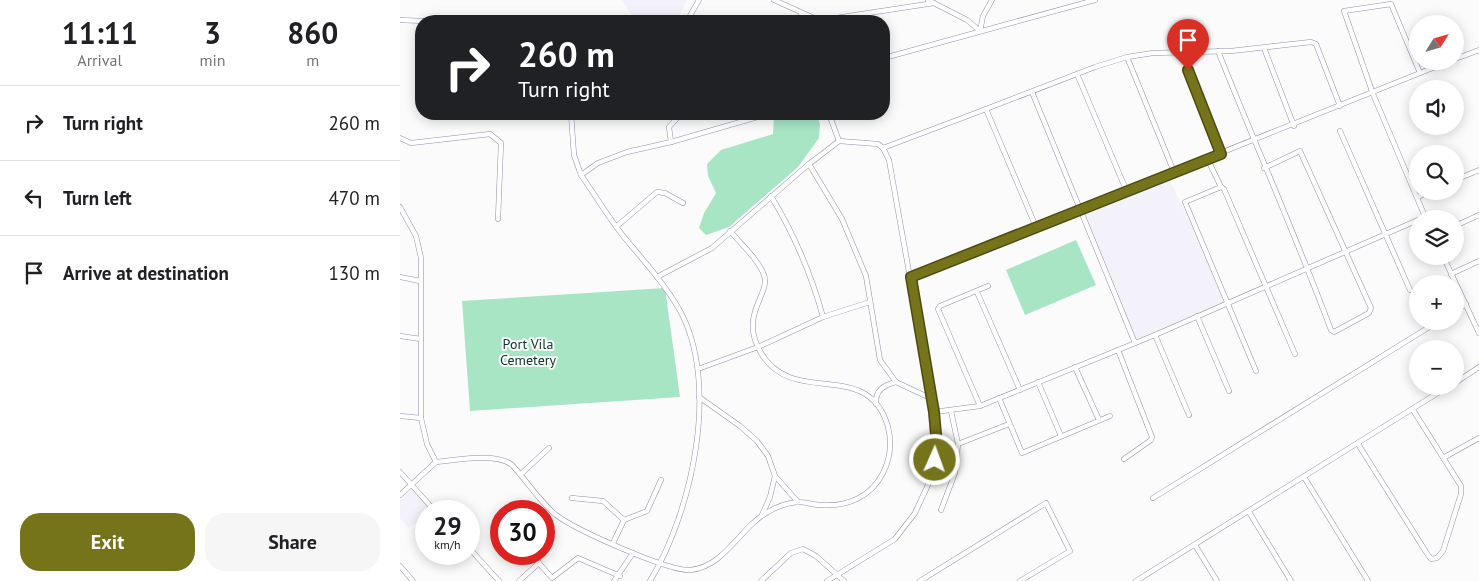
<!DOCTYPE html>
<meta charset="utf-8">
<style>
:root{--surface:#fff;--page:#f6f6f6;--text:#202124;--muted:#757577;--line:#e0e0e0;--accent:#75741a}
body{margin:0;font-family:"PT Sans",sans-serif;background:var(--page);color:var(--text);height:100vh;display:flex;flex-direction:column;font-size:19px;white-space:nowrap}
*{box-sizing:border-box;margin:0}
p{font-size:16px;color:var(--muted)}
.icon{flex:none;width:28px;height:28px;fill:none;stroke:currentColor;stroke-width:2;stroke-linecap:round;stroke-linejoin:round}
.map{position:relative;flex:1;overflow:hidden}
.details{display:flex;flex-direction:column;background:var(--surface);width:400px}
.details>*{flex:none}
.guide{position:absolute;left:15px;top:15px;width:475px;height:105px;border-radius:20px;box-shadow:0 2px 12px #0003;background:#202124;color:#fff;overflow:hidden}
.needle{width:32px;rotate:53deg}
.controls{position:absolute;left:1009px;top:15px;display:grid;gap:10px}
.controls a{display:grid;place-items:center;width:55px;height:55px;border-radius:50%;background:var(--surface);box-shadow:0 2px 12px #0003;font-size:25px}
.speed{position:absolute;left:15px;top:500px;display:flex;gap:10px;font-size:25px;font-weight:700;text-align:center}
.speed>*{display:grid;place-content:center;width:65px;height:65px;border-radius:50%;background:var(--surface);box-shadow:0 2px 12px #0003;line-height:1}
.speed small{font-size:12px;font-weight:400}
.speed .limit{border:8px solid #d22;background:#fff;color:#111}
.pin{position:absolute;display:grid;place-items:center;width:42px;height:42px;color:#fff;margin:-51px -21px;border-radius:50% 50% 50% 0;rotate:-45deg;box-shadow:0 0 5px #0007}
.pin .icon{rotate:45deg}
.me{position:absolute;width:55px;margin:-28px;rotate:2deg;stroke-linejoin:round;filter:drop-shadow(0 0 4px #0008)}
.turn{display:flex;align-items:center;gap:18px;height:105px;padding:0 20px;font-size:22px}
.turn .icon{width:65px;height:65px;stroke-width:2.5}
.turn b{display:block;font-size:35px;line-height:42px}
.eta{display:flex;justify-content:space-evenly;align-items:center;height:85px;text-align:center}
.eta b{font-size:30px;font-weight:600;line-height:35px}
.action{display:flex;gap:10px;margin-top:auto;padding:10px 20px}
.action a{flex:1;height:58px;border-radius:20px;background:var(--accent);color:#fff;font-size:20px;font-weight:600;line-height:58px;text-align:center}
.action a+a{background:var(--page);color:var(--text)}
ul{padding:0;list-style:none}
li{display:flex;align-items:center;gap:15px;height:75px;padding:0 20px;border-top:1px solid var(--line)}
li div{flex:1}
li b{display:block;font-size:19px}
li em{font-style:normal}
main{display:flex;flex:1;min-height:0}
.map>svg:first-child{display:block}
.built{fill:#f3f2fa}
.green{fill:#a7e5c5}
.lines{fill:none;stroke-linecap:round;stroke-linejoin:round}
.minor-casing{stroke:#918dad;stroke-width:5.5}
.minor{stroke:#fff;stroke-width:4.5}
.route-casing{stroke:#4c4b11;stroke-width:12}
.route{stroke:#75741a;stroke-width:9}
.labels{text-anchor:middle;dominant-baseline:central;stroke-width:4;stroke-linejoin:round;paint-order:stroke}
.park-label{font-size:14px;fill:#0c3625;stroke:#fbfbfb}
</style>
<main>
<section class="details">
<div class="eta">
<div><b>11:11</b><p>Arrival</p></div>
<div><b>3</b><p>min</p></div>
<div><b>860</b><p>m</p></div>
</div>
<ul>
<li><svg class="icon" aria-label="right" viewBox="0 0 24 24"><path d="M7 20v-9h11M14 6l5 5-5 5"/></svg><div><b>Turn right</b></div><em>260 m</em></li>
<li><svg class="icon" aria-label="left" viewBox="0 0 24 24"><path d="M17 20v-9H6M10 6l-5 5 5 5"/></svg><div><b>Turn left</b></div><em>470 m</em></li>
<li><svg class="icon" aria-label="arrive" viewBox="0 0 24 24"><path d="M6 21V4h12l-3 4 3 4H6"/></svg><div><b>Arrive at destination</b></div><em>130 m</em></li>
</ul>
<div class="action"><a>Exit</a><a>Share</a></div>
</section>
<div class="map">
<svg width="1079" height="581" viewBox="0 0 1079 581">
<rect width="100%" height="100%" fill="#fbfbfb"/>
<!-- built -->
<g class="built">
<polygon points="222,0 287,0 276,21 235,21"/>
<polygon points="767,175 829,302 735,343 681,210"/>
<polygon points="12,489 32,510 26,511 26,515 22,519 8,528 0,518 0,500"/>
</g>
<!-- green -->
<g class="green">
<polygon points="374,114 417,114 420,124 419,138 398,167 329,227 306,235 299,228 304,213 316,193 308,176 307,164 321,150 373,134"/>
<polygon points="676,240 696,285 625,315 606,270"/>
<polygon points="265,288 280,397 70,411 62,301"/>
</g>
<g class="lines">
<defs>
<g id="minor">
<polyline points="374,0 414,18 436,18 534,3"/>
<polyline points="528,0 567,20 580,31"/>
<polyline points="401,13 404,21"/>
<polyline points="0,20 23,21"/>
<polyline points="287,21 299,0"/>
<polyline points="580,31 583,16 592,0"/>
<polyline points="864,48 894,126"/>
<path d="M818,51C855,144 896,236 931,330L934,332L969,313L971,308L900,151L864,168"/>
<polyline points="782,53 821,154"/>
<polyline points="727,57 774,172"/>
<polyline points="484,58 695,0"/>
<polyline points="1055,59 1079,50"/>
<polyline points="1020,73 991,4 944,11 973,94 1026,219"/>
<polyline points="677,74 727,192"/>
<polyline points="632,92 735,343"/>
<path d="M171,114L174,155L181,175C195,195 208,217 224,237C243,260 264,283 279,309C321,383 292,512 250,581"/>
<polyline points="429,114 439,141"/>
<polyline points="940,131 1010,290"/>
<polyline points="0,138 11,143 90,134 101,143 98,219"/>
<polyline points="271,142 269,127 281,114"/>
<polyline points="483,148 586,109"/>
<polyline points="808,160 821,187 824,189 895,354"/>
<polyline points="409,164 442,219 466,276 480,360 496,382 530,398"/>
<polyline points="181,175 198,163 227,152 271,142 368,114"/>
<polyline points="1055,180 1079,170"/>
<polyline points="821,187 785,202 856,371"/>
<path d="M371,196C394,234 411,273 423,317L470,302"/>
<polyline points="1018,197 1030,191"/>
<polyline points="0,207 16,236 21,258 21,418"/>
<polyline points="217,226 257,192 265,193 283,203"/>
<polyline points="1055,226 1079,215"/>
<polyline points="636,227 586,109 695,67 727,57 753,53 831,51 911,42 916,44 940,106"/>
<polyline points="1043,256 1079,333"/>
<polyline points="1051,274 1079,261"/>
<polyline points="0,277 20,281"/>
<polyline points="257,277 312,248 409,164 439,141 478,144 483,148 489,160 534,412 537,446 533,474 515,513 495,539 427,581"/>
<polyline points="511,277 1050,61"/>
<polyline points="577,292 620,390"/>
<polyline points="1055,311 1066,304"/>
<polyline points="797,316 829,391"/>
<polyline points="755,335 789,415"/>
<polyline points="0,336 21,339"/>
<polyline points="718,350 752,437 751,440 724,459"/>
<polyline points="675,367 699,420"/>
<polyline points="298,369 358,347 423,317"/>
<polyline points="638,382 661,436"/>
<polyline points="1055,383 1079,367"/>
<polyline points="299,397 340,426 357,441 368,456 375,476 398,502"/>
<polyline points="599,398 622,453 710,416"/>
<path d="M476,404C475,390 484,385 496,382"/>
<polyline points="580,406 538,309 540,306 588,286"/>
<polyline points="551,411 558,444 609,424"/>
<polyline points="534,412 580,406 755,335 1018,220"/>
<polyline points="0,416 21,418 27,444 36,462 0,495"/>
<polyline points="958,444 1026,552 1031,559 1037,558 1043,551 1061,494 1061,486 1013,410"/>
<polyline points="1043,458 1079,438"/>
<path d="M36,462C56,460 96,452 112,465C127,481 139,501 156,515C176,530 267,571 290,570C325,567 340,527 368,512C376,507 388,503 398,502C406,502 413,505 421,505C447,507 471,497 483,473C490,459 492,443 488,427C469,357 393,408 361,353C338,314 371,295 364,275C358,259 341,244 330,231"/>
<polyline points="0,472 35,511"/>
<polyline points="121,474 149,448"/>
<polyline points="904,477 968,581"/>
<polyline points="172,498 203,501 224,520"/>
<polyline points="753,498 1039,321"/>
<polyline points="541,510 555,473 558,444"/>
<polyline points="849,512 891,581"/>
<polyline points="362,515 370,497 375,476"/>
<polyline points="213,543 224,520 247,511 261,480"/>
<polyline points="795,545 817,581"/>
<polyline points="69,548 99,581"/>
<polyline points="131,554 152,578 178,558 220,576"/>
<polyline points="0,566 13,581"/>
<polyline points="119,581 139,563"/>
<polyline points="214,581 233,553"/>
<polyline points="361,581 391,553 403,549 416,556 444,581"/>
<polyline points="520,581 646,503 670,551 620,581"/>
<polyline points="736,581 1049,386"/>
</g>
</defs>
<!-- minor casing -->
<use href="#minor" class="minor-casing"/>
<!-- minor -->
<use href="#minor" class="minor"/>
</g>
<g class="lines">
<defs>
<polyline id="route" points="535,460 537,446 534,412 511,277 821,154 788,70"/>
</defs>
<!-- route casing -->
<use href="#route" class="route-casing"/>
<!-- route -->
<use href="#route" class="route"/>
</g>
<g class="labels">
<!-- park labels -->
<g class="park-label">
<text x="128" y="344">Port Vila<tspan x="128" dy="16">Cemetery</tspan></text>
</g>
</g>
</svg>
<div class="controls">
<a><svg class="needle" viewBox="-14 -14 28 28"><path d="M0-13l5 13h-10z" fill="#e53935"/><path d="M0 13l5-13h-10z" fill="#757577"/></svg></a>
<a><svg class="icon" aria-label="sound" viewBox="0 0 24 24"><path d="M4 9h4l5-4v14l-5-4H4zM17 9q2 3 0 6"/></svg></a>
<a><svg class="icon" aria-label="search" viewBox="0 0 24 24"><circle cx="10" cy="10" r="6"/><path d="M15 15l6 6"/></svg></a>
<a><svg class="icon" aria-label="layers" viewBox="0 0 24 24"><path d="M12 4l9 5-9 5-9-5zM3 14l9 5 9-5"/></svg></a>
<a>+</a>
<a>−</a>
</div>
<div class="speed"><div>29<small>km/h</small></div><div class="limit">30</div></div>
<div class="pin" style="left:788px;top:70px;background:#d93025"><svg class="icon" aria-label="arrive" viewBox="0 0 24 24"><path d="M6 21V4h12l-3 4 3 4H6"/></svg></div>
<svg class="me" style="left:535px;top:460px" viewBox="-20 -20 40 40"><circle r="17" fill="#75741a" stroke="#fff" stroke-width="3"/><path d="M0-11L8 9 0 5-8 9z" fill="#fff"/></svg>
<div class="guide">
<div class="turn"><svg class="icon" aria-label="right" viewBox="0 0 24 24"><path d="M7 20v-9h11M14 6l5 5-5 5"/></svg><div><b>260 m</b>Turn right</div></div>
</div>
</div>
</main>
